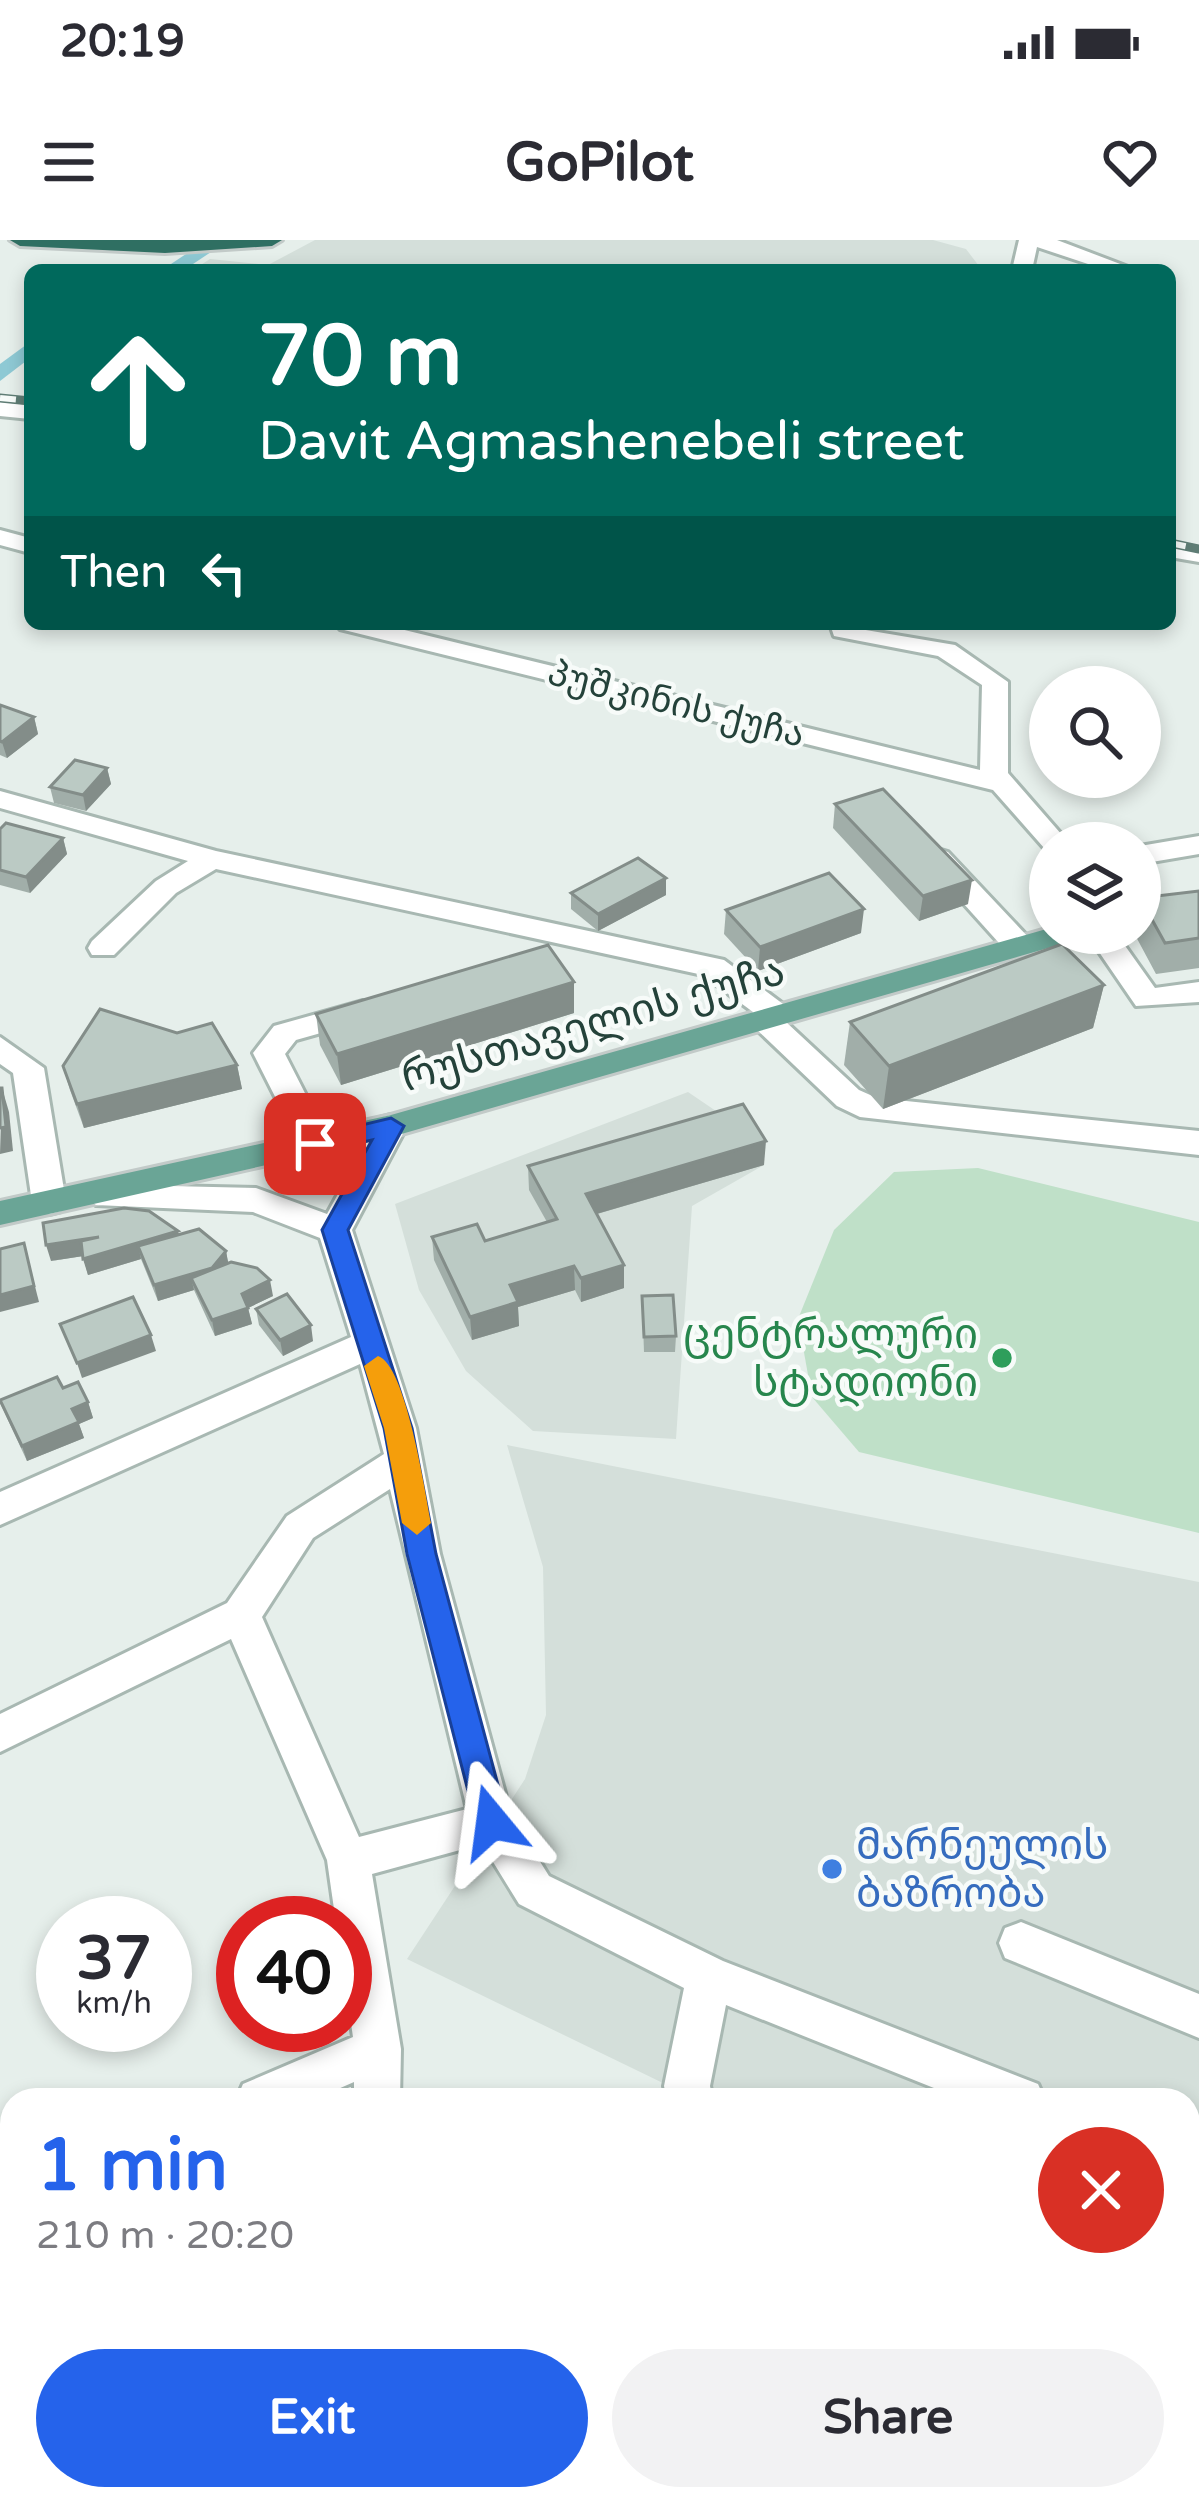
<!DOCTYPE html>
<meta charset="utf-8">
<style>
:root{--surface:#fff;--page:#f2f2f3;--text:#2b2b33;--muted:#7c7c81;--accent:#2563eb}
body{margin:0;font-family:"Varela Round","Noto Sans Georgian",sans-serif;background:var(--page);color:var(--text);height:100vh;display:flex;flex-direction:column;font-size:45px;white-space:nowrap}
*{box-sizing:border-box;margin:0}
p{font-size:39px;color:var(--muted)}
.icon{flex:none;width:66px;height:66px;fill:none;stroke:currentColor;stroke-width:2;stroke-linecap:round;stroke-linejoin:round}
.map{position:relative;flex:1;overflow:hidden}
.sheet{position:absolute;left:0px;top:1848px;width:1200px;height:423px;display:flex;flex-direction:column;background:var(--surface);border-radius:36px 36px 0 0;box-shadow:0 6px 18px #0003}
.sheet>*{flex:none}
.hud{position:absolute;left:24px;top:24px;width:1152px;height:366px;border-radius:18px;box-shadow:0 6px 18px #0003;background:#00695c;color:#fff;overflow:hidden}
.tools{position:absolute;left:1029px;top:426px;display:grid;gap:24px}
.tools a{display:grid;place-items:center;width:132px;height:132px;border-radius:50%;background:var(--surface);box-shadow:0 6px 18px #0003;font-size:60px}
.speed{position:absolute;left:36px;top:1656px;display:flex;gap:24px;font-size:60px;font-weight:700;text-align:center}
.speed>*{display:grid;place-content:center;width:156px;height:156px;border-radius:50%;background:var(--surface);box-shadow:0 6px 18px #0003;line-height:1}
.speed small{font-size:30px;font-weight:400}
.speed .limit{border:18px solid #d22;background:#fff;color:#111}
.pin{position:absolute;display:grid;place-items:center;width:102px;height:102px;color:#fff;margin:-51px;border-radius:24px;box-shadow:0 6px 18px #0006}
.me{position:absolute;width:132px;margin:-66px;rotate:344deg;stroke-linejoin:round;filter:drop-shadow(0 0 9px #0008)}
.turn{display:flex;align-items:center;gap:42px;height:252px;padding:0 36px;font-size:54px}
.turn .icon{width:156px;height:156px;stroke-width:2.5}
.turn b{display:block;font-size:84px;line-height:102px}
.then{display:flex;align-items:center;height:114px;padding:0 36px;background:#0003;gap:24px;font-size:45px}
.round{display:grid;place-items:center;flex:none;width:126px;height:126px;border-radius:63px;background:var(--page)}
.overview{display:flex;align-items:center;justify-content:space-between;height:204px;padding:0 36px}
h1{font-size:72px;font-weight:700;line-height:90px;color:var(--accent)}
.action{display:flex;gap:24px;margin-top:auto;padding:24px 36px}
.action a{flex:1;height:138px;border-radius:72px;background:var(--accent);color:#fff;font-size:48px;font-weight:700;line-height:138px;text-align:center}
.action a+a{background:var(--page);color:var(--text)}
.status{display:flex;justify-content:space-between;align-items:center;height:84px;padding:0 60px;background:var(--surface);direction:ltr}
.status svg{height:33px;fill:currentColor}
header{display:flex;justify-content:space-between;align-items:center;height:156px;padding:0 36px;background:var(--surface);font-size:54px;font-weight:700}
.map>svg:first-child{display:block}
.built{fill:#d4dfda}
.green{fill:#bfe0c8}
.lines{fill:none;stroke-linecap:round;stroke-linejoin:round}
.canal{fill:#8ec9d4;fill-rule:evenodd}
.minor-casing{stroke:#a8b8b2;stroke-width:6}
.major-casing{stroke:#c2cac8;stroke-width:6}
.highway-casing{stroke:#c2cac8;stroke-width:6}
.minor{fill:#fff;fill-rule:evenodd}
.major{fill:#6aa596;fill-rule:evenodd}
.highway{fill:#2f6f62;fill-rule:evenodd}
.rail-casing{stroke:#5f7d75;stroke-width:9}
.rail{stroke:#f7fbf9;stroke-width:6;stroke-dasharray:16;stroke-linecap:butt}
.wall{fill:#a1aea9}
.shaded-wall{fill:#838d89}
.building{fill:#bbcac4;stroke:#838d89;stroke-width:3}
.route{fill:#2563eb;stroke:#184099;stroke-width:3}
.slow{fill:#f59e0b}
.leisure-dot{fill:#2e9e5b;stroke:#f7fbf9;stroke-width:4.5}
.shop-dot{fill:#3f7fe0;stroke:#f7fbf9;stroke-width:4.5}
.labels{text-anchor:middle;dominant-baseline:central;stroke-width:9;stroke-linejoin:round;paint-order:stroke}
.far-street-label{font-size:36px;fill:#24423a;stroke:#f7fbf9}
.street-label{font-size:42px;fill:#24423a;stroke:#f7fbf9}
.leisure-label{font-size:42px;fill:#27864d;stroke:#f7fbf9;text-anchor:end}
.shop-label{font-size:42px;fill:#366cbe;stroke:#f7fbf9;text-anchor:start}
</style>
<div class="status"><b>20:19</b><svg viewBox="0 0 49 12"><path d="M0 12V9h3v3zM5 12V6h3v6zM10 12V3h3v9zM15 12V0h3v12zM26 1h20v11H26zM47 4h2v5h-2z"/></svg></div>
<header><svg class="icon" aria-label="menu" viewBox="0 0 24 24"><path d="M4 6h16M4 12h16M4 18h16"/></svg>GoPilot<svg class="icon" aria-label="heart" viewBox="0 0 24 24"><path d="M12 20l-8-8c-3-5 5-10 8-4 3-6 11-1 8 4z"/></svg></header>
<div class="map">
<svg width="1199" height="2269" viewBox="0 0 1199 2269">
<rect width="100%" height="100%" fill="#e6efeb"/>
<!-- built -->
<g class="built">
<polygon points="315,0 933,0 966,9 982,30 193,30 210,19 268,25"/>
<polygon points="688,852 741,888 764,925 692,966 676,1199 533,1191 466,1131 419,1050 395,964"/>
<polygon points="507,1205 1199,1342 1199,2102 1188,2097 1188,1860 698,1860 407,1719 525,1539 546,1475 543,1327"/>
</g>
<!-- green -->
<polygon class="green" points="978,928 1199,982 1199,1293 859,1212 812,1157 798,1079 834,990 894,932"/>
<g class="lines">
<!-- canal -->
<g class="canal">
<polygon points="207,0 229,0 184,30 162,30"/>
<polygon points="30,102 30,118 0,141 0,124"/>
</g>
<defs>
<g id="minor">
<polygon points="1019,0 1057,0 1136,30 1106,30 1037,7 1032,30 1012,30"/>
<polygon points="0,162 30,165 30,179 0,176"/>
<polygon points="0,290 30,298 30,313 0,305"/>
<polygon points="1170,303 1199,308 1199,322 1170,317"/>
<polygon points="336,384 380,384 980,530 982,445 938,416 834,396 830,384 955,405 1008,442 1008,533 1069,603 1050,603 1050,610 1045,609 993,550 340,389"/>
<polygon points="0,551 216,611 724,720 787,767 791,774 786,782 859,850 877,858 1199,891 1199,915 860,877 837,866 753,786 749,779 753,772 703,735 216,629 176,653 114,715 92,715 88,708 92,701 156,641 188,621 0,568"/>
<polygon points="1199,596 1199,614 1140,624 1140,606"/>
<polygon points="938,609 948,612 1030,699 1034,706 1030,713 1008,713 928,624 928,612"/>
<polygon points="1086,693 1116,693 1155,748 1199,742 1199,762 1136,766"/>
<polygon points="363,761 378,771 374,778 296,800 285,814 331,904 327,912 303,912 253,813 274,786"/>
<polygon points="0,797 44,828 66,962 61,971 49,974 32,962 13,833 0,824"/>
<path d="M391,875L407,886L352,990L416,1188L440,1314L511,1575L549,1636L723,1721L1038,1844L1045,1860H964L726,1765L710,1846L713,1860H667L664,1846L684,1748L519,1664L482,1604L372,1634L401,1809L400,1860H354V1842L313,1860H236L243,1844L353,1797L345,1742V1683H336L327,1620L231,1399L0,1512V1474L227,1363L287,1276L384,1214L360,1124L0,1285V1252L351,1097L320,998L253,972L96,965L79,953L84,944L256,948L327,974L380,878ZM390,1249L467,1569L359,1597L262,1377L313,1298Z"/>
<polygon points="1021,1682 1199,1754 1199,1798 1005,1718 999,1703 1005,1688"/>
<polygon points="1188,1901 1199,1906 1199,1954 1188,1949"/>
<polygon points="12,1942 12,1990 0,1995 0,1947"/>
<polygon points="1188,2239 1199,2269 1151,2269 1147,2259 1188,2259"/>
<polygon points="114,2259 184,2259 180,2269 110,2269"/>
<polygon points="357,2259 409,2259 411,2269 359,2269"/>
</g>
<polygon id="major" points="1050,688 1050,693 1080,693 1076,700 391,897 0,985 0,961 391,875"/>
<polygon id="highway" points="10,0 282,0 272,6 165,13 20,6"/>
</defs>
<!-- minor casing -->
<use href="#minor" class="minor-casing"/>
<!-- major casing -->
<use href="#major" class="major-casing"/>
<!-- highway casing -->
<use href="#highway" class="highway-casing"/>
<!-- minor -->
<use href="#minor" class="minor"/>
<!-- major -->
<use href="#major" class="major"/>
<!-- highway -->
<use href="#highway" class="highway"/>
<defs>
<g id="rail">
<polyline points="0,158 30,161"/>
<polyline points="1170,303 1199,309"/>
</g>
</defs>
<!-- rail casing -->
<use href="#rail" class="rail-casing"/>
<!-- rail -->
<use href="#rail" class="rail"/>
</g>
<!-- wall -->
<g class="wall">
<polygon points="0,465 34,477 38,494 7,518 0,515"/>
<polygon points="107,528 111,544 86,571 54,563 50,547"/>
<polygon points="835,564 968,664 919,681 833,588"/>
<polygon points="0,589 63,598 67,614 30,653 0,645"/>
<polygon points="666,638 666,655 598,691 571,669 571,653"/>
<polygon points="1199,651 1199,728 1156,734 1134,693 1140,693 1140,658"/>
<polygon points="726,670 861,693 758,731 724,694"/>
<polygon points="1104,745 1093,788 883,869 844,825 850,782"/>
<polygon points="574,773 341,845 320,805 316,774"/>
<polygon points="237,825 242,849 84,888 70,850 63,826"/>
<polygon points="764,925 597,974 624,1048 581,1062 575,1050 518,1067 519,1086 472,1100 434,1020 432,997 485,1001 547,982 529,950 528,926"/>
<polygon points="179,994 226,1011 228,1023 273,1056 248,1068 252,1084 215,1096 194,1050 158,1061 141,1019 88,1035 83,1016 51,1021"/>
<polygon points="642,1056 676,1096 675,1112 644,1112"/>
<polygon points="256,1069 313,1101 283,1116 259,1085"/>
<polygon points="63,1148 88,1162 93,1178 79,1184 84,1198 27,1221 0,1163"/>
</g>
<!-- shaded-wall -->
<g class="shaded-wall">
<polygon points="34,477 38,494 7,518 2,502"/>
<polygon points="107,528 111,544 86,571 83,555"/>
<polygon points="63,598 67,614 30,653 26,637"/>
<polygon points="666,638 666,655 598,691 598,674"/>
<polygon points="972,640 968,664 919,681 923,656"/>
<polygon points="864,669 861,693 758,731 760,707"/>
<polygon points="574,742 574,773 341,845 337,814"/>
<polygon points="1104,745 1093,788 883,869 889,826"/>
<polygon points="237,825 242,849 84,888 77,864"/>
<polygon points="2,848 9,872 13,911 0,914"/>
<polygon points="766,901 764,925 586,977 586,954"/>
<polygon points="178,991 182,1007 138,1006 141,1019 88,1035 83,1019 103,1013 51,1021 46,1005 99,997"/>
<polygon points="24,1003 39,1062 0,1072 0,1055"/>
<polygon points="226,1011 229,1027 191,1038 194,1050 158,1061 154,1045"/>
<polygon points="624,1025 624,1048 581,1062 581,1038"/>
<polygon points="574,1026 575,1050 518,1067 519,1086 472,1100 470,1077 510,1045"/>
<polygon points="270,1040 273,1056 248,1068 252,1084 215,1096 212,1080 242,1054"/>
<polygon points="311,1085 313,1101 283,1116 280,1100"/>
<polygon points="151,1095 156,1111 82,1138 77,1123"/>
<polygon points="88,1162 93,1178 79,1184 84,1198 27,1221 22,1206 72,1169"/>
</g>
<!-- building -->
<g class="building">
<polygon points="0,465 34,477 2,502 0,501"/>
<polygon points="75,520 107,528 83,555 50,547"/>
<polygon points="883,549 972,640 923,656 835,564"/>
<polygon points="6,583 63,598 26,637 0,630 0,589"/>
<polygon points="638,618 666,638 598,674 571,653"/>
<polygon points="829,633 864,669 760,707 726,670"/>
<polygon points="1199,651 1199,698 1165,703 1140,658"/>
<polygon points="1062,704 1104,745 889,826 850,782"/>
<polygon points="548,705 574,742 337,814 316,774"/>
<polygon points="100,769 177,793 212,783 237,825 77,864 63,826"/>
<polygon points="0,848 2,848 6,887 0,888"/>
<polygon points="743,864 766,901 586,954 624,1025 581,1038 574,1026 510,1045 518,1062 470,1077 432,997 477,984 485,1001 557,979 528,926"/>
<polygon points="124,968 149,971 178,991 83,1019 81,1001 99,997 46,1005 43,983"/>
<polygon points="199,989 226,1011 212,1028 154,1045 138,1006"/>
<polygon points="24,1003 34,1046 0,1055 0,1009"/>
<polygon points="231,1022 257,1028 270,1040 242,1054 248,1068 212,1080 191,1038"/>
<polygon points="287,1054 311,1085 280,1100 256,1069"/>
<polygon points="673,1055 676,1096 644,1097 642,1056"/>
<polygon points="133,1057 151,1095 77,1123 60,1084"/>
<polygon points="57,1137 63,1148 78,1142 88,1162 72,1169 79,1182 22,1206 0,1160"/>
</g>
<!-- route -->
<polygon class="route" points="391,878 404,886 348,990 412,1188 436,1314 508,1582 504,1593 492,1597 481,1593 476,1582 407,1314 384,1188 322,990 372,900 315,913 303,904 307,898"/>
<!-- slow -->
<path class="slow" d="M378,1116C406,1125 425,1252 431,1283L417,1295L402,1283L384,1188L364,1126Z"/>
<!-- markers -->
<circle class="leisure-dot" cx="1002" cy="1118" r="12"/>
<circle class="shop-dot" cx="832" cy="1629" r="12"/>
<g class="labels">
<!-- far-street labels -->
<g class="far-street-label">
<text transform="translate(676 464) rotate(14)">პუშკინის ქუჩა</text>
</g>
<!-- street labels -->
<g class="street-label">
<text transform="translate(593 784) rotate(-16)">რუსთაველის ქუჩა</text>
</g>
<!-- leisure labels -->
<g class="leisure-label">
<text x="978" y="1094">ცენტრალური<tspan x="978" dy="48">სტადიონი</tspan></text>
</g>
<!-- shop labels -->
<g class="shop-label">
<text x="856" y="1605">მარნეულის<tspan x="856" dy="48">ბაზრობა</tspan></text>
</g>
</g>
</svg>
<div class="tools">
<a><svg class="icon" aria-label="search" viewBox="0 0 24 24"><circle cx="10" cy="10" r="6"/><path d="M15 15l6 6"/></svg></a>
<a><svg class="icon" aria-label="layers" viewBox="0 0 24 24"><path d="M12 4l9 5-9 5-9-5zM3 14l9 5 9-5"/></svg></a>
</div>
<div class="speed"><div>37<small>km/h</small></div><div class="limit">40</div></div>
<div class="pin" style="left:315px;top:904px;background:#d93025"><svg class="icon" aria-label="arrive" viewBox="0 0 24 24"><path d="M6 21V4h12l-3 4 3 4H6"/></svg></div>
<svg class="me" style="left:492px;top:1582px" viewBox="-20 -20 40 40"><path d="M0-17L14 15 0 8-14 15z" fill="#2563eb" stroke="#fff" stroke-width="4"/></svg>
<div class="hud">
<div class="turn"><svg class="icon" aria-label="ahead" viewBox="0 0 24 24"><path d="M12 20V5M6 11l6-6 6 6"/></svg><div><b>70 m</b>Davit Agmashenebeli street</div></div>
<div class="then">Then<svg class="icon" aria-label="left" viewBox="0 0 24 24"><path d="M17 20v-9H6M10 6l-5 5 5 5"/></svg></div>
</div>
<section class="sheet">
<div class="overview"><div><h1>1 min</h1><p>210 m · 20:20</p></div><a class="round" style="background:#d93025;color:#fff"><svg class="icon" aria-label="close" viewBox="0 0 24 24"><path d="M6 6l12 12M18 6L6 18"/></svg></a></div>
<div class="action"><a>Exit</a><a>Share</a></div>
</section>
</div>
